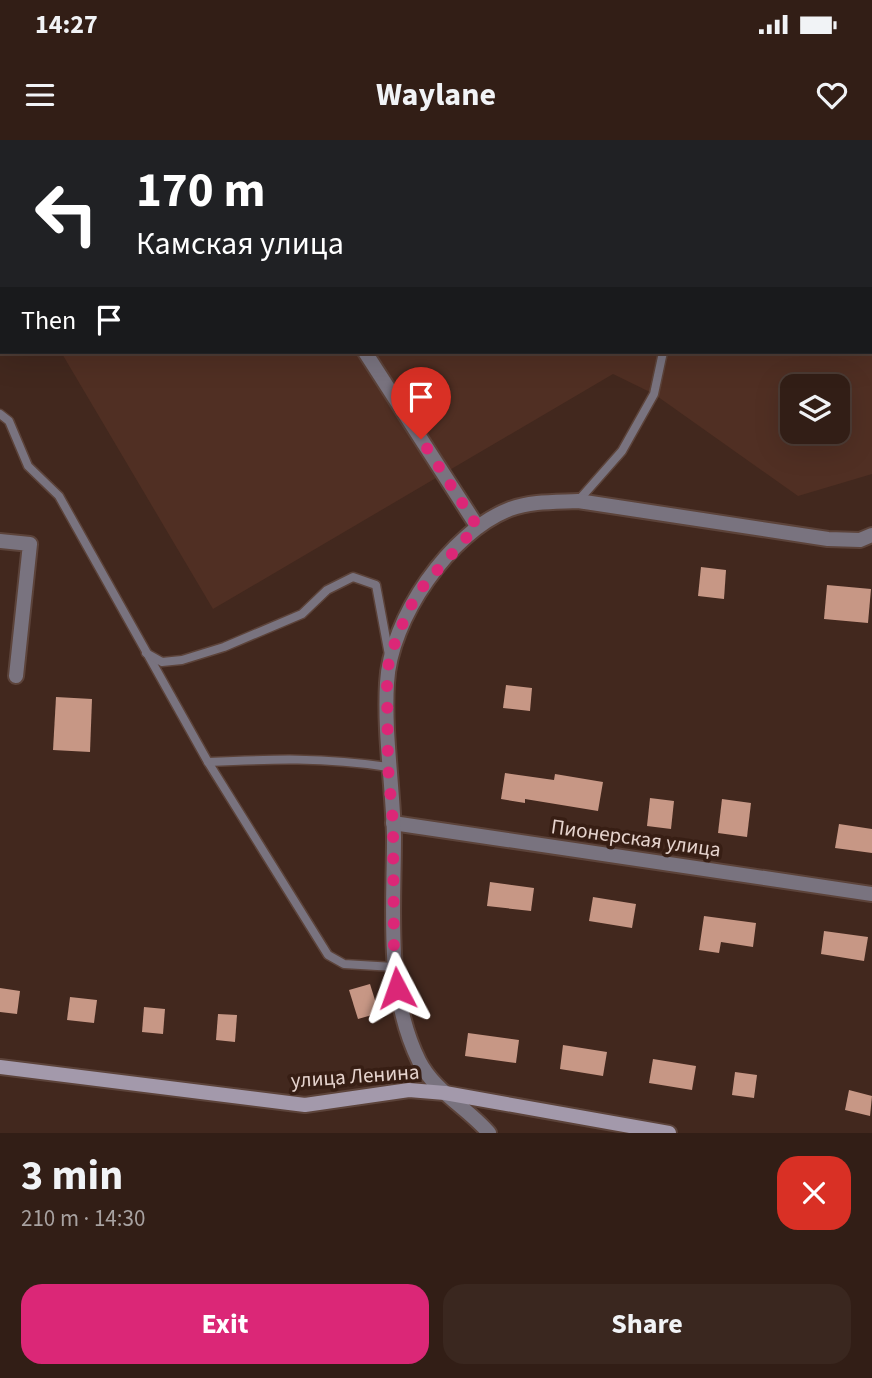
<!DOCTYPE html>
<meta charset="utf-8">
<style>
:root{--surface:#321e16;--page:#3a271f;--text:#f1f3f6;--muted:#a8a2a1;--line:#4d3c35;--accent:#db2777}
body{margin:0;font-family:"Source Sans 3",sans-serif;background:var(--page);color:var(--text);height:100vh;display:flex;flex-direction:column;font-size:26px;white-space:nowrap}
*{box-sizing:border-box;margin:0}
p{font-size:23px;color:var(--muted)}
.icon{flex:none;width:38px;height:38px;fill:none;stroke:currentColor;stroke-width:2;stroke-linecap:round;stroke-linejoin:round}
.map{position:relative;height:993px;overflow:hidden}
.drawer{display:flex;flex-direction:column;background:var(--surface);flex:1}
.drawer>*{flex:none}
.banner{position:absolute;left:0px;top:0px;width:873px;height:214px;box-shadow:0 7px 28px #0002,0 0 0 2px var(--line);background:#202124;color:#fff;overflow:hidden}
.tools{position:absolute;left:780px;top:234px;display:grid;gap:14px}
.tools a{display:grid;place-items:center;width:70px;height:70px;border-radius:14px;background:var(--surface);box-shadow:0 7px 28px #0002,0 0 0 2px var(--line);font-size:35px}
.pin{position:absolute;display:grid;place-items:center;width:60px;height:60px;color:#fff;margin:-72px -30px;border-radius:50% 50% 50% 0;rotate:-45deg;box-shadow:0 0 7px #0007}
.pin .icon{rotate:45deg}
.me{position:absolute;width:77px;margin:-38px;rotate:356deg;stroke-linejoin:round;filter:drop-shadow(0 0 5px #0008)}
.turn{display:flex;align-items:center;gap:24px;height:147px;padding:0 21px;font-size:32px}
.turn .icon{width:91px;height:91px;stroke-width:2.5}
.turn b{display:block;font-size:49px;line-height:60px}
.then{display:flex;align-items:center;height:66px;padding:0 21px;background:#0003;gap:14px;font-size:26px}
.round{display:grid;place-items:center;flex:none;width:74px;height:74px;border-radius:21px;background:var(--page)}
.headline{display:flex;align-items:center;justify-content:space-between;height:119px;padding:0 21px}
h1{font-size:42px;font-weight:700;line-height:52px}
.primary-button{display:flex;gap:14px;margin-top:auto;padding:14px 21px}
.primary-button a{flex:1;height:80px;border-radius:21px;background:var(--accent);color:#fff;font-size:28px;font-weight:700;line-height:80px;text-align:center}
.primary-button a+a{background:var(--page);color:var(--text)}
.status{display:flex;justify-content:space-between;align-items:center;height:49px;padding:0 35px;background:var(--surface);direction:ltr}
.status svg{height:19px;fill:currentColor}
header{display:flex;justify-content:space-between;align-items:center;height:91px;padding:0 21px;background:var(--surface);font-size:32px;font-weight:700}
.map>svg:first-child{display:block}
.built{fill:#502f23;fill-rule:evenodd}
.building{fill:#c79785}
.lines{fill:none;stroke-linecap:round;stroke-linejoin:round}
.lane-casing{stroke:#5c433a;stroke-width:11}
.street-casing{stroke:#5c433a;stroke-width:18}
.secondary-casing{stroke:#5c433a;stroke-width:18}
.lane{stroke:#79737f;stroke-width:8}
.street{stroke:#79737f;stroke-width:14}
.secondary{stroke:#a399ab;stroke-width:14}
.route{stroke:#db2777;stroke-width:12;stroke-dasharray:0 21.6}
.labels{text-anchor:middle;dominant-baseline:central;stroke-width:7;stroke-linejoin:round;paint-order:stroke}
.street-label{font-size:21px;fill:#e5d3cd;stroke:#371e14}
</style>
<div class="status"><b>14:27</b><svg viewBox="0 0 49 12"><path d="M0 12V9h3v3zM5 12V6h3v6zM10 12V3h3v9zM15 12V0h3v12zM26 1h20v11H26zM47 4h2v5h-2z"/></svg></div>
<header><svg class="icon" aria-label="menu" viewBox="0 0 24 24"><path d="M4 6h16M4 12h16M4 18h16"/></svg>Waylane<svg class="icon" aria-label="heart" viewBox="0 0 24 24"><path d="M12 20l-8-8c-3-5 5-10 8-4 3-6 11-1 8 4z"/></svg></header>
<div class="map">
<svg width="872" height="993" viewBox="0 0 872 993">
<rect width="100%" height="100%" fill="#42281e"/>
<!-- built -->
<path class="built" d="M0,0H872V334L798,356L654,254L613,234L213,469L61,212H872V2H2V187ZM793,247H838V292H793Z"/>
<!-- building -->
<g class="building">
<polygon points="701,427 726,430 724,459 698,456"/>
<polygon points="827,445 871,449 868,483 824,479"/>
<polygon points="506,545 532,548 530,571 503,568"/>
<polygon points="56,557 92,559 90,612 53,610"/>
<polygon points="505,633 554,640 555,634 603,642 598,671 525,659 525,663 501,659"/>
<polygon points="650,658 674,661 671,689 647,686"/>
<polygon points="722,659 751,663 747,697 718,693"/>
<polygon points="839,684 872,689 872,713 835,708"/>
<polygon points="490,742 534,748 531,771 487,766"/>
<polygon points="593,757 636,764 632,788 589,781"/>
<polygon points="704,776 756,783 753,807 721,802 719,813 699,810"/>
<polygon points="824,791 868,797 864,821 821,814"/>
<polygon points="370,844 379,873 358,879 349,850"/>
<polygon points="0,848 20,851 17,874 0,872"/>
<polygon points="70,857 97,860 94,883 67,880"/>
<polygon points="144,867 165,869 163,894 142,892"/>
<polygon points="218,874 237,875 235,902 216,900"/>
<polygon points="468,893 519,900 516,923 465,916"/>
<polygon points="563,905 607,912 603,936 560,929"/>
<polygon points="653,919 696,926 692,950 649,943"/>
<polygon points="735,932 757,935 754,958 732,955"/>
<polygon points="849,950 872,956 870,976 845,970"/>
</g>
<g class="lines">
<defs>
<g id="lane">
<polyline points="631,0 632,2"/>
<polyline points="0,274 9,281 28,326 59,356 208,622 328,815 344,824 394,827"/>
<polyline points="578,361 622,311 654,254 663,212"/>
<polyline points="146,513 162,522 182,520 224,507 302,474 327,450 353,437 376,445 389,515"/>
<path d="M208,622C272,619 324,617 388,627"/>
</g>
<g id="street">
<polyline points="231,0 232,2"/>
<polyline points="365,212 477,386"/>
<polyline points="0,401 30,404 16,536"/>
<polyline points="393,683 872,754"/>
<path d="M489,993C468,968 434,951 419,921C385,852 394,772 394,697C393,646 384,595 387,543C390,479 450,392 510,369C531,361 555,362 578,361L828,399L860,400L872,395"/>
</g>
<polyline id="secondary" points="0,927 305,965 409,950 445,953 669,993"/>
</defs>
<!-- lane casing -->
<use href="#lane" class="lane-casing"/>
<!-- street casing -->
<use href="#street" class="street-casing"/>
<!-- secondary casing -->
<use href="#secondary" class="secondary-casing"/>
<!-- lane -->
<use href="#lane" class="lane"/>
<!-- street -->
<use href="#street" class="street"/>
<!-- secondary -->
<use href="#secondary" class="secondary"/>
</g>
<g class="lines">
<!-- route -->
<polyline class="route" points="397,848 394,827 393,683 388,627 387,544 389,518 408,470 424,445 477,386 421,299"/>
</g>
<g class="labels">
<!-- street labels -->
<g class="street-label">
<text transform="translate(636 698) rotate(8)">Пионерская улица</text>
<text transform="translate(355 936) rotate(-4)">улица Ленина</text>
</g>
</g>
</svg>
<div class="tools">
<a><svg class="icon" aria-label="layers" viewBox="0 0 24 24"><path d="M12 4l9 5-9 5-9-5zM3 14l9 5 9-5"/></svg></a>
</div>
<div class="pin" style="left:421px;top:299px;background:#d93025"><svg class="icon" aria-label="arrive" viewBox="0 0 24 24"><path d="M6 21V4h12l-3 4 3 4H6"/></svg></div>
<svg class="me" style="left:397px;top:848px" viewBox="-20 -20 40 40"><path d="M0-17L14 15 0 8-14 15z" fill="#db2777" stroke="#fff" stroke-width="4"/></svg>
<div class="banner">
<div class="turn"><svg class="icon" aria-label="left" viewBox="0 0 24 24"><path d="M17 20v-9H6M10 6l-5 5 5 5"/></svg><div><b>170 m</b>Камская улица</div></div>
<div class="then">Then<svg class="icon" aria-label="arrive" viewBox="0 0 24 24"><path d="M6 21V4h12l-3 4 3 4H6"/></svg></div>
</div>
</div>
<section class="drawer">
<div class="headline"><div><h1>3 min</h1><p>210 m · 14:30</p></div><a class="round" style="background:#d93025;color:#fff"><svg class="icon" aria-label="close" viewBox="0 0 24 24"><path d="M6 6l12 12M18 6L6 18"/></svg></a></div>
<div class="primary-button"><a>Exit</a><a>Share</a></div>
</section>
